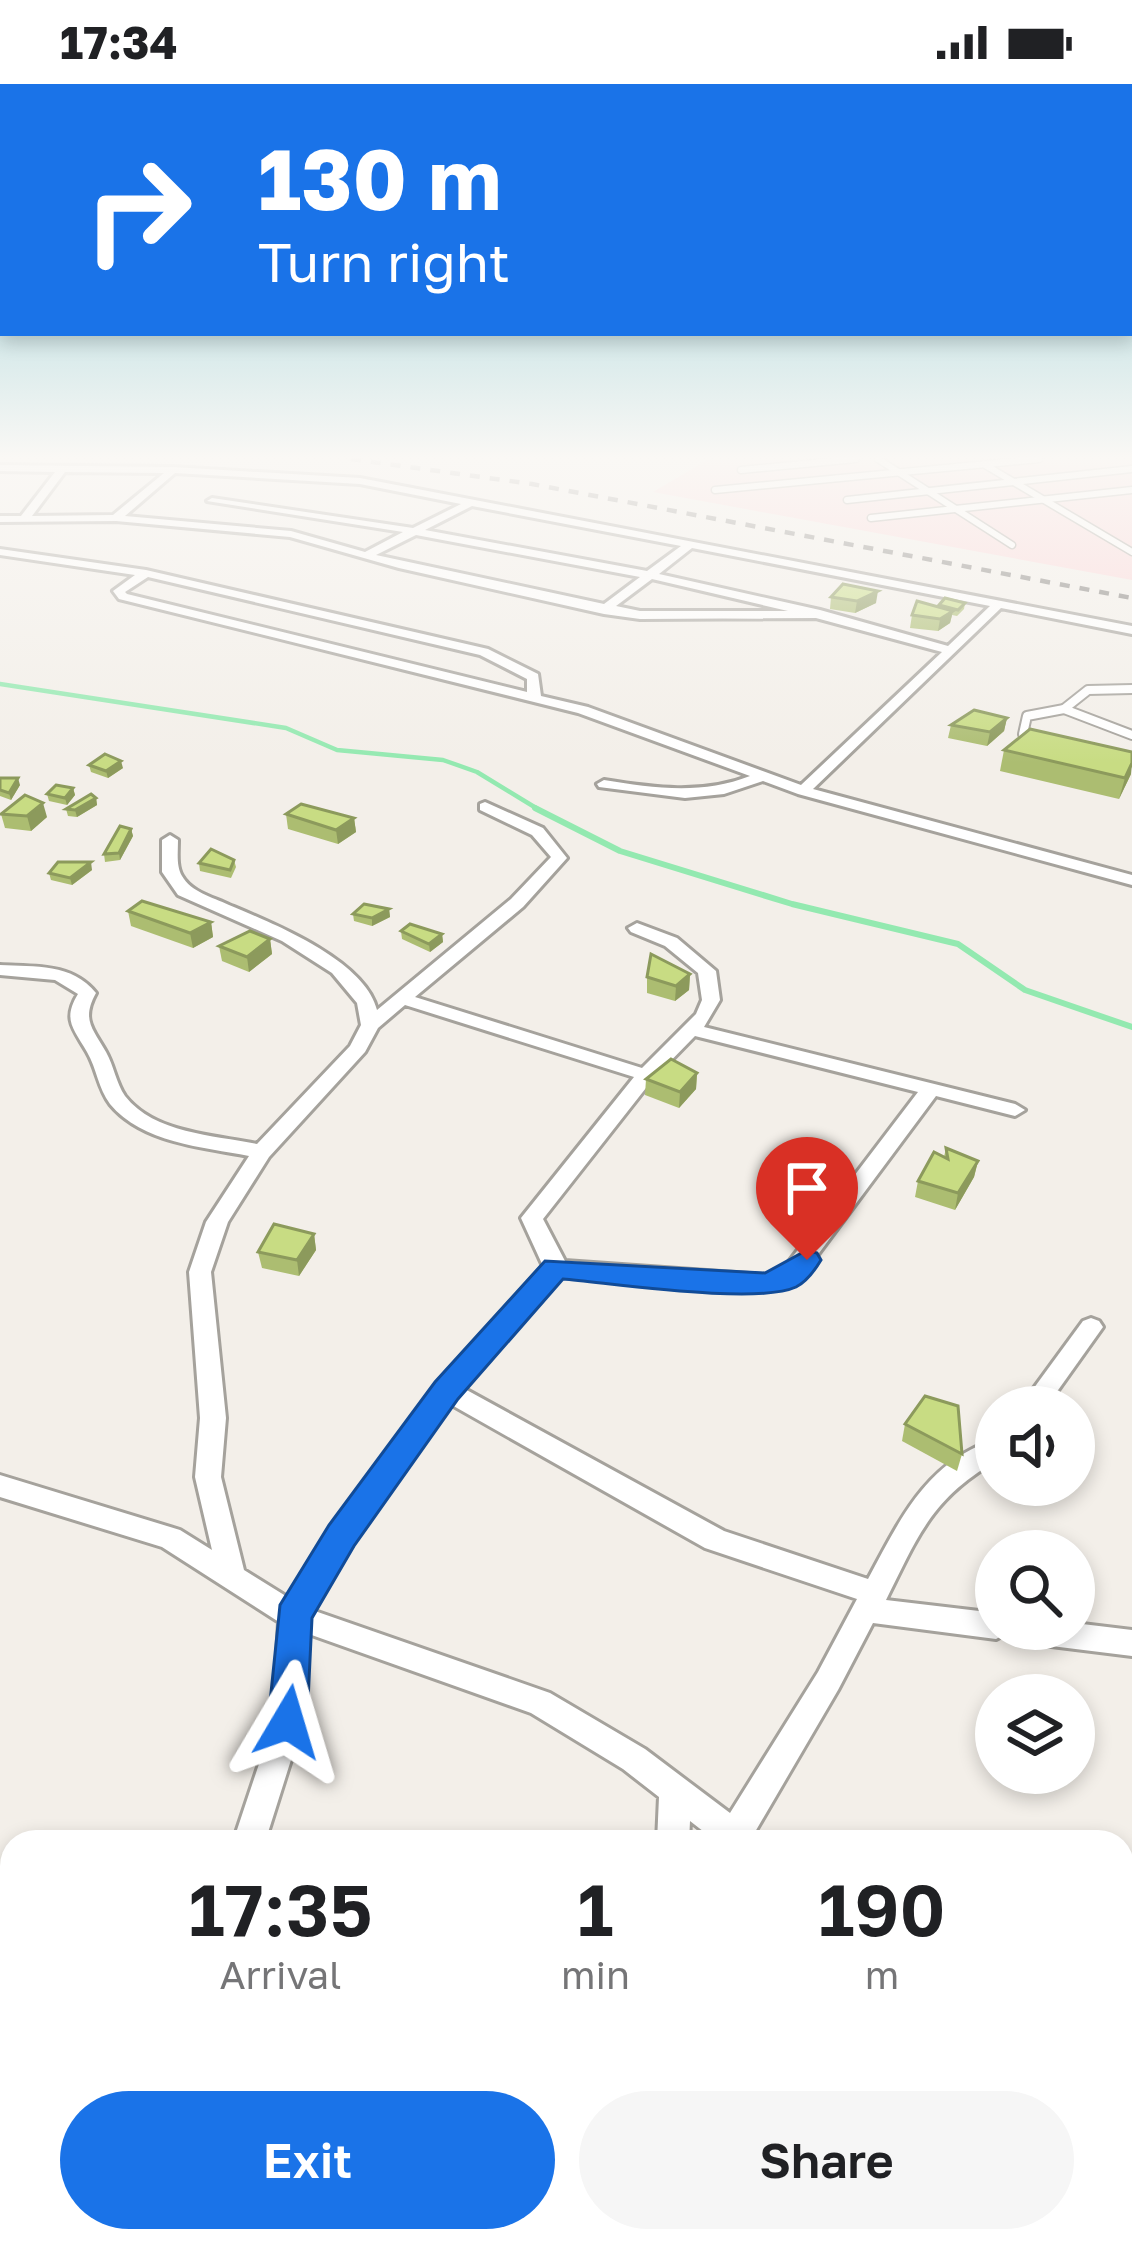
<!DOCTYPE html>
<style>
:root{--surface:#fff;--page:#f6f6f6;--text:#202124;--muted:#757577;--accent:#1a73e8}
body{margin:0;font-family:"Golos Text",sans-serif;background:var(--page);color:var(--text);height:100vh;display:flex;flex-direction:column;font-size:45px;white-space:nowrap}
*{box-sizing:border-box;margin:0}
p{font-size:39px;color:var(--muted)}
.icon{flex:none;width:66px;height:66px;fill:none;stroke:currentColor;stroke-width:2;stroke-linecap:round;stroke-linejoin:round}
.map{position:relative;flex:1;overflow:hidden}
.sheet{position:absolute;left:0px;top:1746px;width:1134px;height:423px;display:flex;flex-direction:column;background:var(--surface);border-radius:36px 36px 0 0;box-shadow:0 6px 18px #0003}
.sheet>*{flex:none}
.top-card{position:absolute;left:0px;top:0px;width:1134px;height:252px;box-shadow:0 6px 18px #0003;background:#1a73e8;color:#fff;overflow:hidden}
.tools{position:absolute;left:975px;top:1302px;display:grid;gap:24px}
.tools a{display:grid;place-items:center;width:120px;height:120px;border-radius:50%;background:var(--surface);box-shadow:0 6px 18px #0003;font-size:60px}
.pin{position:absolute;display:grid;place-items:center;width:102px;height:102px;color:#fff;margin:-123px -51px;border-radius:50% 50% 50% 0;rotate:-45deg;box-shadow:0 0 12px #0007}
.pin .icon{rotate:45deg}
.me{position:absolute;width:132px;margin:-66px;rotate:7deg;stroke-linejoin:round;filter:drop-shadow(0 0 9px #0008)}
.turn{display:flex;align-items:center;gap:42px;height:252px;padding:0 60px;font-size:54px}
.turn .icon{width:156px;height:156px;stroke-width:2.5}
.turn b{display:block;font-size:84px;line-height:102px}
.eta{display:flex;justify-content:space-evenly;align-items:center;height:204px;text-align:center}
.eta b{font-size:72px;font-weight:600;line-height:84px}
.button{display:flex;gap:24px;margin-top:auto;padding:24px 60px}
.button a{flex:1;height:138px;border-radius:72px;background:var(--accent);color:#fff;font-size:48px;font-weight:600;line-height:138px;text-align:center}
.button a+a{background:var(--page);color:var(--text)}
.status{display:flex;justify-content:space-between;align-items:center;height:84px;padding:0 60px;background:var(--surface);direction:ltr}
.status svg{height:33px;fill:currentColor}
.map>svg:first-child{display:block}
.green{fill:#fcd5d7}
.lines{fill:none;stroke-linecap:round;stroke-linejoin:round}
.stream-far1{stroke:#93e9b0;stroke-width:4.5}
.stream{stroke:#93e9b0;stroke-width:6}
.service-far1-casing{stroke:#a5a29c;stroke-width:9}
.service-casing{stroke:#a5a29c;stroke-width:12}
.minor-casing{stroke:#a5a29c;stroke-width:6}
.service-far1{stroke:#fff;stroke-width:6}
.service{stroke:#fff;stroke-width:8}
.minor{fill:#fff;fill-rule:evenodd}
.rail{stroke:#7f7c78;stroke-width:4.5;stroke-dasharray:10 10;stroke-linecap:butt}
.wall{fill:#acbd71}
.shaded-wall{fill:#8c9a5c}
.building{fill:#c8dc83;stroke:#8c9a5c;stroke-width:3}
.route{fill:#1a73e8;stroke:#114b97;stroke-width:3}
</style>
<div class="status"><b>17:34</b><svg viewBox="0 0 49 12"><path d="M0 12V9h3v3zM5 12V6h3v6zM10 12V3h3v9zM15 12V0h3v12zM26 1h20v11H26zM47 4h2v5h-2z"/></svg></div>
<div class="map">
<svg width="1132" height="2168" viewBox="0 0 1132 2168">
<rect width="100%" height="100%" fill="#f3efe9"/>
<!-- green -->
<polygon class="green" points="709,375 1132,375 1132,496 653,408"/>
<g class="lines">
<!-- stream-far1 -->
<polyline class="stream-far1" points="0,600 286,644 337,666 443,676 477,688 541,727"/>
<!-- stream -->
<polyline class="stream" points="535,724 620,767 792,820 958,860 1025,906 1132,943"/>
<defs>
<g id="service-far1">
<polyline points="878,375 1012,461"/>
<polyline points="985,381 1132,468"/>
<polyline points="741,386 856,375"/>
<polyline points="715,406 1039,375"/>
<polyline points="847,416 1132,385"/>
<polyline points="871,434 1132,406"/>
</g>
<g id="service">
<polyline points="1132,605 1088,606 1064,625 1132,651"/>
<polyline points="1032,656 1023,650 1027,632 1064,625"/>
</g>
<g id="minor">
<path d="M0,381L173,383L360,394L1132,542V550L1001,524L813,705L1132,791V801L798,710L763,697L724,710L685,714L599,703L597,700L604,696C653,704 702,711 750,692L578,629L119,515L113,507L135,491L0,471V465L146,486L488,565L538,590L541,612L588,623L801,701L942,568L816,534L640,535L604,530L399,484L290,453L116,437L0,438V432H21L55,388L0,387ZM65,388L164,389L113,431L32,432ZM175,389L360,400L461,420L413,444L212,414L207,417L403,448L365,468L291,447L125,432ZM472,422L681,462L647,487L425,446ZM416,451L640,493L604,520L376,471ZM692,464L990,522L948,562L820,526L659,490ZM148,493L480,571L527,595V608L127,510L125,508ZM652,495L788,527H640L616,522Z"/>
<path d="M485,718L543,744L567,774L523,823L415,913L642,984L696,930L702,916L698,889L665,862L631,848L628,844L637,839L677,854L716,887L720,916L704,943L1015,1020L1025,1026L1015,1032L936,1012L796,1200L765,1207L561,1192L463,1304L724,1447L868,1495C901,1434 926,1378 996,1355V1377C931,1415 918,1452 886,1516L996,1529V1545H1074V1539L1132,1546V1572L1019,1558L1007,1549L996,1555L873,1539L838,1606L755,1748L759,1758H717L690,1737L689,1758H657L659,1713L623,1685L531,1629L306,1549L303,1638L265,1758H233L273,1638L279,1538L162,1463L0,1413V1391L180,1446L212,1466L195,1393L200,1334L189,1188L206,1138L249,1072C203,1063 142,1059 110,1020C98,1004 97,985 87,968C74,945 62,936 78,910L55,896L0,891V881C35,883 72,879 96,909C81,936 93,945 106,968C114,982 116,999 125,1012C155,1050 214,1051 257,1060L350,962L361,941L357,919L332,889L282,857L178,811L162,788V756L170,751L178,756C178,768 176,782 182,792C191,808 212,813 229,821C272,839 365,876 377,926L511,815L551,773L532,751L480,726V720ZM405,921L634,993L521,1134L543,1182L437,1299L332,1443L289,1514L244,1486L221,1393L226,1334L211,1188L228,1138L269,1073L365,968L378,944ZM695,952L918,1008L781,1188L765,1191L565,1177L543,1135L653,995ZM450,1320L705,1464L857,1515L818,1588L730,1729L645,1665L550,1609L312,1526L352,1459Z"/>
<polygon points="1091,1234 1099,1237 1103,1243 1046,1323 1020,1323 1083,1237"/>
<polygon points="1122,2054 1132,2058 1132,2098 1122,2093"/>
<polygon points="129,2157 167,2157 166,2168 128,2168"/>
<polygon points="600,2157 638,2157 635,2168 597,2168"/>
</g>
</defs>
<!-- service-far1 casing -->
<use href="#service-far1" class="service-far1-casing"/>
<!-- service casing -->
<use href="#service" class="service-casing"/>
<!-- minor casing -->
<use href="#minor" class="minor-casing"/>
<!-- service-far1 -->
<use href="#service-far1" class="service-far1"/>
<!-- service -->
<use href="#service" class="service"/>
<!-- minor -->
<use href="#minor" class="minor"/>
<!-- rail -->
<polyline class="rail" points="351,375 532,400 1132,514"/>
</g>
<!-- wall -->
<g class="wall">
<polygon points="831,513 876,519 855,529 830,525"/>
<polygon points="965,519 964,525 957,532 952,531 950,539 938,547 910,544 912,531 938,523"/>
<polygon points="1007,634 1004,647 987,662 948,654 951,641"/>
<polygon points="1004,666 1131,690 1119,715 1000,687"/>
<polygon points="89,681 123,684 108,694 91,688"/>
<polygon points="0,694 20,701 11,716 0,712"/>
<polygon points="73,704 75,711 67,721 49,717 47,710"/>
<polygon points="96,714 97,721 77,733 68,732 66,725"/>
<polygon points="1,730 47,733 31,747 5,744"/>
<polygon points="286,730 354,734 356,748 338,760 288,745"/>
<polygon points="131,745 133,752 120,776 105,778 104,770"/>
<polygon points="234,776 236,783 231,794 200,787 199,779"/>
<polygon points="92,786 72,801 51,796 49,789"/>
<polygon points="389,825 390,833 372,842 354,837 353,830"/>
<polygon points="128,827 211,838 213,853 193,864 131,842"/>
<polygon points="401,847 442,850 443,858 430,868 402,855"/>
<polygon points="270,855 272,870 249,888 222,877 219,862"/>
<polygon points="690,890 689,906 675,917 647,909 647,893"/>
<polygon points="697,989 696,1005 679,1024 645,1011 646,995"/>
<polygon points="946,1064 978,1077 974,1093 955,1126 915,1113 918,1097 944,1073"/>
<polygon points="314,1150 316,1166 299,1192 262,1184 258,1168"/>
<polygon points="905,1340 962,1370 957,1387 902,1357"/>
</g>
<!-- shaded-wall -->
<g class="shaded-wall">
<polygon points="878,507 876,519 855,529 857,517"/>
<polygon points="953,527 950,539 938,547 940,535"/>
<polygon points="1007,634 1004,647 987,662 990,648"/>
<polygon points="121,677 123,684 108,694 106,687"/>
<polygon points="1132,679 1131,690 1119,715 1125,694"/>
<polygon points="18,694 20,701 11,716 9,709"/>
<polygon points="73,704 75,711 67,721 65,714"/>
<polygon points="96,714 97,721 77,733 75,726"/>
<polygon points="43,719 47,733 31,747 27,732"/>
<polygon points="354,734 356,748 338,760 336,746"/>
<polygon points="131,745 133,752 120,776 119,769"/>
<polygon points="91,778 92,786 72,801 70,794"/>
<polygon points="389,825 390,833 372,842 372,834"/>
<polygon points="211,838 213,853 193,864 190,849"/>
<polygon points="442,850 443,858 430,868 429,860"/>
<polygon points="270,855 272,870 249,888 247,873"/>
<polygon points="690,890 689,906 675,917 676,902"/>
<polygon points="697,989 696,1005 679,1024 680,1008"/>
<polygon points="978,1077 974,1093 955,1126 958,1109"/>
<polygon points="314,1150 316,1166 299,1192 297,1176"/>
</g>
<!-- building -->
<g class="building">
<polygon points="843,500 878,507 857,517 831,513"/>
<polygon points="945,514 965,519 958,526 939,521"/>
<polygon points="917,517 953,527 940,535 912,531"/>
<polygon points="974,626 1007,634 990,648 951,641"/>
<polygon points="1030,645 1132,668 1132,679 1125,694 1004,666"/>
<polygon points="105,670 121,677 106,687 89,681"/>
<polygon points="0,694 18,694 9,709 0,706"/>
<polygon points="56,701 73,704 65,714 47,710"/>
<polygon points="91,710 96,714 75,726 66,725"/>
<polygon points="25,711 43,719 27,732 1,730"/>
<polygon points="301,720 354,734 336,746 286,730"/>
<polygon points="120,742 131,745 119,769 104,770"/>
<polygon points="211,765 234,776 230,786 199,779"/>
<polygon points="58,778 91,778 70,794 49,789"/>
<polygon points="142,817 211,838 190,849 128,827"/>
<polygon points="364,820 389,825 372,834 353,830"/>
<polygon points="410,840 442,850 429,860 401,847"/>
<polygon points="250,847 270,855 247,873 219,862"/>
<polygon points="651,870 690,890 676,902 647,893"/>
<polygon points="671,975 697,989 680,1008 646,995"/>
<polygon points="946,1064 978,1077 958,1109 918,1097 934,1068 948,1075"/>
<polygon points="274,1140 314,1150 297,1176 258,1168"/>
<polygon points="925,1312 958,1322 962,1370 905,1340"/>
</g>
<!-- sky -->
<linearGradient id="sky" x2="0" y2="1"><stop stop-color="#86c9d2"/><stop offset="0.55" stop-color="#faf8f5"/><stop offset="1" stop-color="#faf8f5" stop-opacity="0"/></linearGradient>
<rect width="1132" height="679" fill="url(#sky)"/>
<!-- route -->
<path class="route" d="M807,1166L817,1169L821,1176C815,1186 806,1198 796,1203C757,1221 612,1199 563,1195L458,1315L354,1462L312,1534L307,1638L301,1651L288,1656L274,1651L268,1638L280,1521L329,1441L435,1298L545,1177L765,1189Z"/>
</svg>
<div class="tools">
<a><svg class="icon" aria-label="sound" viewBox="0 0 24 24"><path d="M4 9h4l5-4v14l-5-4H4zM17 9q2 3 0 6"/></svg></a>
<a><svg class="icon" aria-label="search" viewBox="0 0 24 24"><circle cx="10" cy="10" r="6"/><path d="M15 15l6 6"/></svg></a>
<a><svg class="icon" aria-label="layers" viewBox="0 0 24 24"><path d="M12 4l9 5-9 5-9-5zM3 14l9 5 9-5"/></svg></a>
</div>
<div class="pin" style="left:807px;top:1176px;background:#d93025"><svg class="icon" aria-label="arrive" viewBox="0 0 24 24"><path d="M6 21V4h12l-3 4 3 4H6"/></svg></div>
<svg class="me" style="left:288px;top:1638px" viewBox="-20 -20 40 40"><path d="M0-17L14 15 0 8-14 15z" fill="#1a73e8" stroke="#fff" stroke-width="4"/></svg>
<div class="top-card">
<div class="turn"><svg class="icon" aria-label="right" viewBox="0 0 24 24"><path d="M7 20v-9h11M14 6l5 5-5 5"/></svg><div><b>130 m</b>Turn right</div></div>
</div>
<section class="sheet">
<div class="eta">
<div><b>17:35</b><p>Arrival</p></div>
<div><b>1</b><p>min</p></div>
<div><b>190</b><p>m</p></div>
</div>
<div class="button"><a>Exit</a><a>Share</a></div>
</section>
</div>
